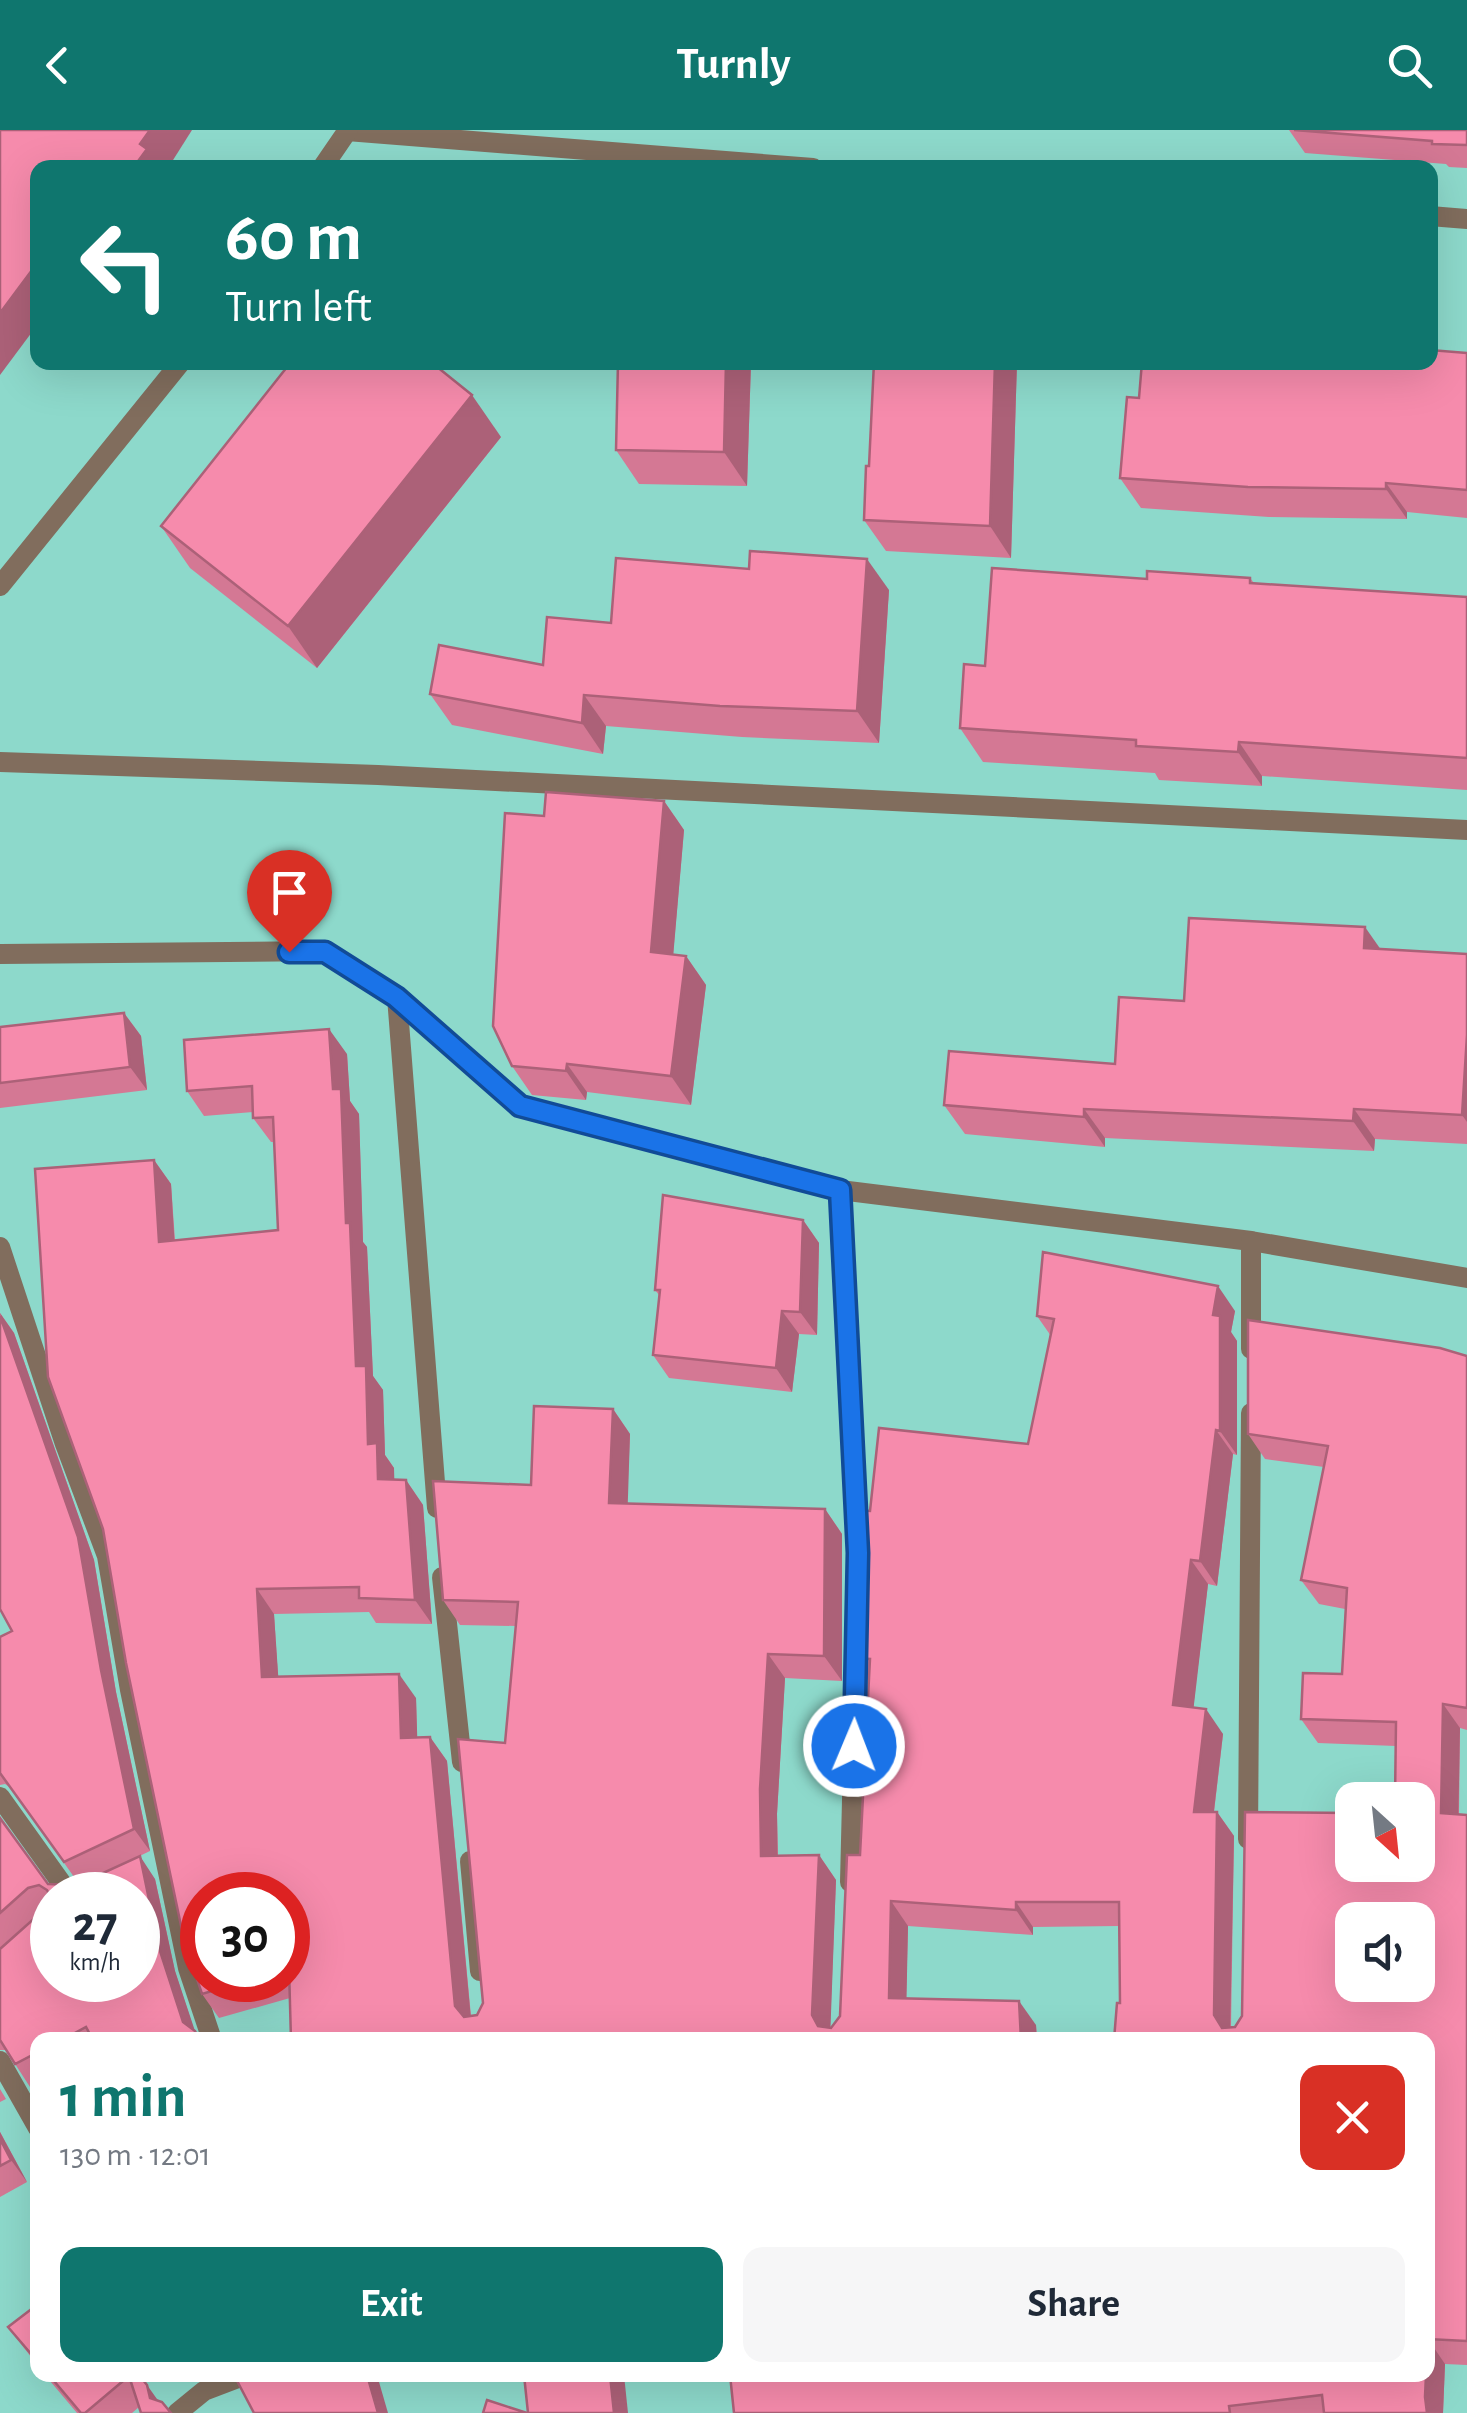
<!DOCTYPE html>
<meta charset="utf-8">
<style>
:root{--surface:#fff;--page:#f6f6f7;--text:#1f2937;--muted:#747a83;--accent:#0f766e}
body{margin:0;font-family:"Alegreya Sans",sans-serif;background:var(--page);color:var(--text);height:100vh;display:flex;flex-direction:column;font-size:38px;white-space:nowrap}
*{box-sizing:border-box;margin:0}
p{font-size:32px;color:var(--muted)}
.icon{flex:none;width:55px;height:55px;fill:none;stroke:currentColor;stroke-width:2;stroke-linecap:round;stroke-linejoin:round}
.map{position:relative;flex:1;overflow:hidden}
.details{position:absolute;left:30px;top:1902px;width:1405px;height:350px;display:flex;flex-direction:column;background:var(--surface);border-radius:20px;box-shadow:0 10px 40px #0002}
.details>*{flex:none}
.hud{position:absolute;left:30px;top:30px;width:1408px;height:210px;border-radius:20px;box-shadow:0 10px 40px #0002;background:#0f766e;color:#fff;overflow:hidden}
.needle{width:65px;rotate:153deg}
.buttons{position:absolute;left:1335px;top:1652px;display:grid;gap:20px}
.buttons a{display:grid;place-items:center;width:100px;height:100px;border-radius:20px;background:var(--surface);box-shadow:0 10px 40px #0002;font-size:50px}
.speed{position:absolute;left:30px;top:1742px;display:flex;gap:20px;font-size:50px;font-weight:700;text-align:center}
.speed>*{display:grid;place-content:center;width:130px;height:130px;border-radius:50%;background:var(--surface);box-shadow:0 10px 40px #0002;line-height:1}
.speed small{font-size:25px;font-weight:400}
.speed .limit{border:15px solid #d22;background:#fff;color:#111}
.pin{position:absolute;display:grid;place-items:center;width:85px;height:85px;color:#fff;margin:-102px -42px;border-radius:50% 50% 50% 0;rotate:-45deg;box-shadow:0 0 10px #0007}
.pin .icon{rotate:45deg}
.me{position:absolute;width:110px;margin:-55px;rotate:1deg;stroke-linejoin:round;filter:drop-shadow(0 0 8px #0008)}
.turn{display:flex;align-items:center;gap:35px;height:210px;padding:0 30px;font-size:45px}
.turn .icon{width:130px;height:130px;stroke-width:2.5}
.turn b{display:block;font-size:70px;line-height:85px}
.round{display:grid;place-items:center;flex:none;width:105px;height:105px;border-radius:20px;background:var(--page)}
.summary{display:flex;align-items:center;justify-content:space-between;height:170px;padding:0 30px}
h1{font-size:60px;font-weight:600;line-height:75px;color:var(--accent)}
.cta{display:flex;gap:20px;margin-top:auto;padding:20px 30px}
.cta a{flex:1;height:115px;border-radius:20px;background:var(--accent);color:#fff;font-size:40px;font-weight:600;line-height:115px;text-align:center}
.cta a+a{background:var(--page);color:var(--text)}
header{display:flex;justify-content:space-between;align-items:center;height:130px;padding:0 30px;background:var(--accent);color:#fff;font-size:45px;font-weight:600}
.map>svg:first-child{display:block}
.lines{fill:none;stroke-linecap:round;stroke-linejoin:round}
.minor{stroke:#816d5d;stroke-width:20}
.wall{fill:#d47894;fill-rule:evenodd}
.shaded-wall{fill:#ac6178}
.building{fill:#f68bac;stroke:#ac6178;stroke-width:2.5;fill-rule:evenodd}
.route-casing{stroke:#114b97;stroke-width:25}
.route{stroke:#1a73e8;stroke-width:18}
</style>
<header><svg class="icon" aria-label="back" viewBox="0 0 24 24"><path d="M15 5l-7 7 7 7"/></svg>Turnly<svg class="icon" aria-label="search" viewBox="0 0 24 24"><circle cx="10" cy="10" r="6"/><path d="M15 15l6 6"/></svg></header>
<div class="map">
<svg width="1467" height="2283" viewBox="0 0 1467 2283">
<rect width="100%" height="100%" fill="#8dd9cb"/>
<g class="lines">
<!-- minor -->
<g class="minor">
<polyline points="347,1 813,38"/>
<polyline points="322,38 348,0"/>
<polyline points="1430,86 1467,89"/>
<polyline points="0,456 181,232"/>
<polyline points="0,632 378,645 1467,700"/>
<polyline points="0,824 325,821 397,867 520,976 840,1060 1251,1111 1467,1148"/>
<polyline points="397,867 437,1378"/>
<polyline points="840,1060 857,1407"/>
<polyline points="1251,1111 1251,1219"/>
<polyline points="0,1117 65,1314 107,1426 130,1560 188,1838 212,1910"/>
<polyline points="442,1447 462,1632"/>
<polyline points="0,1667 70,1765"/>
<polyline points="1248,1709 1251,1283"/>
<polyline points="470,1731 480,1841"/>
<polyline points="850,1752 856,1506"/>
<polyline points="0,1931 38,1998"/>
<polyline points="177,2283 204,2261 246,2245"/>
</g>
</g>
<!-- wall -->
<g class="wall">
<polygon points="1289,0 1467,0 1467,38 1449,37 1446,34 1305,23"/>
<polygon points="1467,223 1467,388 1407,382 1407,389 1269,387 1141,378 1120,348 1139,268"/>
<polygon points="618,232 751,232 747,356 639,354 616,320"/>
<polygon points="874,232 1017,232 1011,428 886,421 864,390 869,336"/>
<polygon points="501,307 317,538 190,438 161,396"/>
<polygon points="1250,448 1254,453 1467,467 1467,660 1262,646 1262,656 1159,650 1155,643 983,632 960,598 985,536 1147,449"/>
<polygon points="889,460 879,613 742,607 606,596 603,624 452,595 430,564 543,535 611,493"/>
<polygon points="664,671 684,700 673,825 686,826 706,855 691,975 587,962 586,970 532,965 512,936 544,686"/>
<polygon points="1381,819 1467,824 1467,1014 1375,1009 1374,1021 1105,1008 1105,1017 965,1004 944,975 1115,934 1184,871"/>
<polygon points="124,883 141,906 147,960 0,978 0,897"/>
<path d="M347,924L350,971L359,984L363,1112L367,1117L373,1246L383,1260L385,1325L394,1338V1350H406L423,1375L432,1494L376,1493L369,1482L274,1484L278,1547L416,1568L417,1607H430L447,1631L471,1886L477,1885L483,1873L516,1496L460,1495L443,1470L531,1355L613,1279L630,1304L627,1373L825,1379L842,1404V1551L785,1548L777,1684L778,1726L819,1725L836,1750L830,1898H831L840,1886L860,1725L869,1552L852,1528L870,1381L1028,1314L1051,1206L1037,1186L1235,1181L1231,1202L1237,1211V1325L1233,1324L1217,1456L1208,1454L1193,1578L1223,1604L1214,1682H1217L1234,1706L1231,1897H1235L1418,1735L1396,1616L1318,1613L1301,1589L1342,1544L1345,1479L1319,1474L1301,1450L1324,1337L1265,1329L1248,1304L1467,1226V1600L1460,1598L1459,1684L1467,1685V2235L1445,2234L1443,2283H734L1428,2245L1114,1910L1120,1873L1119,1796L1033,1797V1805L908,1796L906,1868L1036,1895L1037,1910H291L290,1868L219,1888L202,1864L154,1030L171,1054L175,1110L278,1100L274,1012H271L253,988V982L204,986L187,961ZM288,1765V1850H202Z"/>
<polygon points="803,1090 819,1113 817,1205 799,1204 792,1262 669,1248 653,1225 659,1165 655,1160"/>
<polygon points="0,1183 14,1203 94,1430 116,1562 150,1721 121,1735 155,1749 175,1841 194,1900 202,1910 38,1910 38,1953 30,1957 6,1920 0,1920 0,1688 48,1754 79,1754 11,1658 5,1654 0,1655 0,1507 12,1501 0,1479"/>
<polygon points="0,1959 6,1969 0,1972"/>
<polygon points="0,2002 27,2052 0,2067"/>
<polygon points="38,2174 38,2236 8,2197"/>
<polygon points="45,2245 139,2245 158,2271 139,2277 132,2283 77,2283"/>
</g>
<!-- shaded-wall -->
<g class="shaded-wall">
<polygon points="150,0 192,0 168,38 133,38 140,14"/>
<polygon points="38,132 38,194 0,245 0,183"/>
<polygon points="726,232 751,232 747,356 724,322"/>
<polygon points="995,232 1017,232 1011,428 990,396"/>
<polygon points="472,265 501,307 317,538 288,496"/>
<polygon points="1386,353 1407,382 1407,389 1386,359"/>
<polygon points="867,429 889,460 879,613 857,581"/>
<polygon points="584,565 606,596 603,624 582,593"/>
<polygon points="1239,612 1262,646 1262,656 1238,622"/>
<polygon points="664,671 684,700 671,851 651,822"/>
<polygon points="1365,797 1386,827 1364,818"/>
<polygon points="686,826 706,855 691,975 671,946"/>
<polygon points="124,883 141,906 147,960 130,937"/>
<polygon points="329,899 347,924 350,971 359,984 363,1112 367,1117 373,1246 383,1260 385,1325 394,1338 395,1374 378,1349 368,1314 356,1236"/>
<polygon points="1467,905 1467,992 1462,985"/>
<polygon points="567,934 587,962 586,970 566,941"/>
<polygon points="1084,979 1105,1008 1105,1017 1084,987"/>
<polygon points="1354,979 1375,1009 1374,1021 1353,991"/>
<polygon points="154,1030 171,1054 176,1136 159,1112"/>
<polygon points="803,1090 819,1113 817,1205 800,1182"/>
<polygon points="1218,1156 1235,1181 1231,1202 1237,1211 1237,1325 1220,1301 1213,1185"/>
<polygon points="782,1181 799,1204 792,1262 776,1238"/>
<polygon points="0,1183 14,1203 94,1430 116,1562 150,1721 134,1699"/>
<polygon points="613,1279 630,1304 627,1397 609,1373"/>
<polygon points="1216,1300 1233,1324 1217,1456 1200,1431"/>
<polygon points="406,1350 423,1375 432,1494 415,1470"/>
<polygon points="825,1379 842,1404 842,1551 824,1526"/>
<polygon points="1191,1430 1208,1454 1191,1600 1173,1575"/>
<polygon points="257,1459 274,1484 280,1572 262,1547"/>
<polygon points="768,1524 785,1548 777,1684 778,1750 761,1726 760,1659"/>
<polygon points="399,1544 416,1568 418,1632 401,1608"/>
<polygon points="1443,1574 1460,1598 1458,1707 1441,1683"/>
<polygon points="1206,1579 1223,1604 1211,1706 1194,1682"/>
<polygon points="430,1607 447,1631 472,1900 455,1876"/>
<polygon points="1217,1682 1234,1706 1230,1910 1214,1885"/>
<polygon points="819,1725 836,1750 830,1910 818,1896 812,1885"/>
<polygon points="140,1726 155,1749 175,1841 198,1910 183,1892 159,1818"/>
<polygon points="891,1771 908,1796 906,1893 889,1868"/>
<polygon points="1016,1772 1033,1797 1033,1805 1016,1780"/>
<polygon points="1019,1871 1036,1895 1037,1910 1021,1910"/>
<polygon points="0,2002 27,2052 11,2030 0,2009"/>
<polygon points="1428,2209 1445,2234 1443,2283 1427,2283 1425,2267 1426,2245 1428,2245"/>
<polygon points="367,2245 377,2245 388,2283 378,2283"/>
<polygon points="610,2245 624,2245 628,2283 614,2283"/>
<polygon points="147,2255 164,2279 150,2268"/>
</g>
<!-- building -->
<g class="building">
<polygon points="0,0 150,0 140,14 147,19 133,38 38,38 38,132 0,183"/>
<polygon points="1294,0 1467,0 1467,15 1432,14 1432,11"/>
<polygon points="1430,220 1467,223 1467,360 1386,353 1386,359 1248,357 1120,348 1127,267 1139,268 1142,232 1430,232"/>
<polygon points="291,232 431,232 472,265 288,496 161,396"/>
<polygon points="618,232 726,232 724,322 616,320"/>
<polygon points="874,232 995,232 990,396 864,390 866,336 869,336"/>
<polygon points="750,421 867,429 857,581 720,576 584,565 582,593 430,564 439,515 543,535 547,487 611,493 616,428 749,439"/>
<polygon points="992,438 1147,449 1147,441 1250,448 1250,453 1467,467 1467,628 1239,612 1238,622 1136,616 1136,610 960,598 964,534 985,536"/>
<polygon points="546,662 664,671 651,822 686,826 671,946 567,934 566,941 512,936 493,896 505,683 544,686"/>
<polygon points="1189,788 1365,797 1364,818 1467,824 1467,905 1462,985 1354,979 1353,991 1084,979 1084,987 944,975 949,921 1115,934 1119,867 1184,871"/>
<polygon points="124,883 130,937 0,953 0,897"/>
<path d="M329,899L333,959H341L346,1093H350L356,1236H366L368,1314L377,1313L378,1349L406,1350L415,1470L359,1468V1457L257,1459L262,1547L399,1544L401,1608L430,1607L455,1876L464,1887L477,1885L483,1873L458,1609L505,1613L518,1472L443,1470L433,1351L531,1355L534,1276L613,1279L609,1373L825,1379L824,1526L768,1524L760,1659L761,1726L819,1725L812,1885L818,1896L831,1898L840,1886L847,1725H860L870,1529L852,1528L853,1380L870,1381L879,1298L1028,1314L1054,1189L1037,1186L1043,1122L1218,1156L1213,1185L1220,1186V1301L1216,1300L1200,1431L1191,1430L1173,1575L1206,1579L1194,1682H1217L1214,1885L1222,1898L1235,1897L1242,1886L1245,1682L1352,1683V1735H1418V1670H1395L1396,1592L1301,1589L1303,1543L1342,1544L1347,1458L1301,1450L1328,1316L1248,1304V1190L1440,1218L1467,1226V1578L1443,1574L1441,1683L1467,1685V2211L1428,2209V2215V1910H1114L1117,1873H1120L1119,1772H1016V1780L891,1771L889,1868L1019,1871L1021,1910H291L289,1838L288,1839V1765H202V1850H249L202,1864L184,1810L126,1533L103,1399L48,1247L35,1039L154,1030L159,1112L278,1100L273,987L253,988L252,956L187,961L184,910ZM1352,1790H1418V1855H1352Z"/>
<polygon points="663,1065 803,1090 800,1182 782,1181 776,1238 653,1225 660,1160 655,1160"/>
<polygon points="0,1186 78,1407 101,1540 134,1699 64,1732 0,1643 0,1507 12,1501 0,1479"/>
<path d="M0,1688L48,1754L77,1755L140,1726L159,1818L183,1892L195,1901L200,1910H93L86,1897L62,1910H38V1922L15,1934L0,1910V1819L46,1778L50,1766L47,1760L39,1755L28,1758L0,1783ZM52,1765H138V1850H52Z"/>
<polygon points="0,2009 11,2030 0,2036"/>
<polygon points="38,2174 38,2232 8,2197"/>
<polygon points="49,2245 139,2245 147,2255 150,2268 162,2272 171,2283 141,2283 129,2246 85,2283 81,2283"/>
<polygon points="234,2245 367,2245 378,2283 254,2283"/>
<polygon points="524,2245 610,2245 614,2283 528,2283"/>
<polygon points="730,2245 1426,2245 1425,2267 1427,2283 1324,2283 1322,2265 1229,2276 1230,2283 734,2283"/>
<polygon points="487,2270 527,2283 483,2283"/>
</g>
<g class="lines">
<defs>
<polyline id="route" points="289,822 325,822 396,867 520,976 840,1060 858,1423 854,1616"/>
</defs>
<!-- route casing -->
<use href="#route" class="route-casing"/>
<!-- route -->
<use href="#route" class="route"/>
</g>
</svg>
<div class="buttons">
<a><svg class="needle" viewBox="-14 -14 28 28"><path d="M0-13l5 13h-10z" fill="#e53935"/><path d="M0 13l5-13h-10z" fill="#747a83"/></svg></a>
<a><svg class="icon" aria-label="sound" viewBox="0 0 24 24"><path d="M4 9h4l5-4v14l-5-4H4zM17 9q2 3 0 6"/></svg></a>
</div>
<div class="speed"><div>27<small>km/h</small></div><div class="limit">30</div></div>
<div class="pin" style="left:289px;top:822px;background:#d93025"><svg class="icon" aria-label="arrive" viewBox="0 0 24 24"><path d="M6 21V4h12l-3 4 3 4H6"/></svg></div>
<svg class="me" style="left:854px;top:1616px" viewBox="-20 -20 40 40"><circle r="17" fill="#1a73e8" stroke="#fff" stroke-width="3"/><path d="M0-11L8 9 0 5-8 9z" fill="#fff"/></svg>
<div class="hud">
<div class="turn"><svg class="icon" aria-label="left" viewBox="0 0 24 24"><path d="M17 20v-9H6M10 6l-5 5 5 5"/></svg><div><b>60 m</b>Turn left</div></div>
</div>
<section class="details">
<div class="summary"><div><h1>1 min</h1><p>130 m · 12:01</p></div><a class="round" style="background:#d93025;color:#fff"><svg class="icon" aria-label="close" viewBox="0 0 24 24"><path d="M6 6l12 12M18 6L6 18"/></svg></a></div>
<div class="cta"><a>Exit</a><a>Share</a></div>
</section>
</div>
